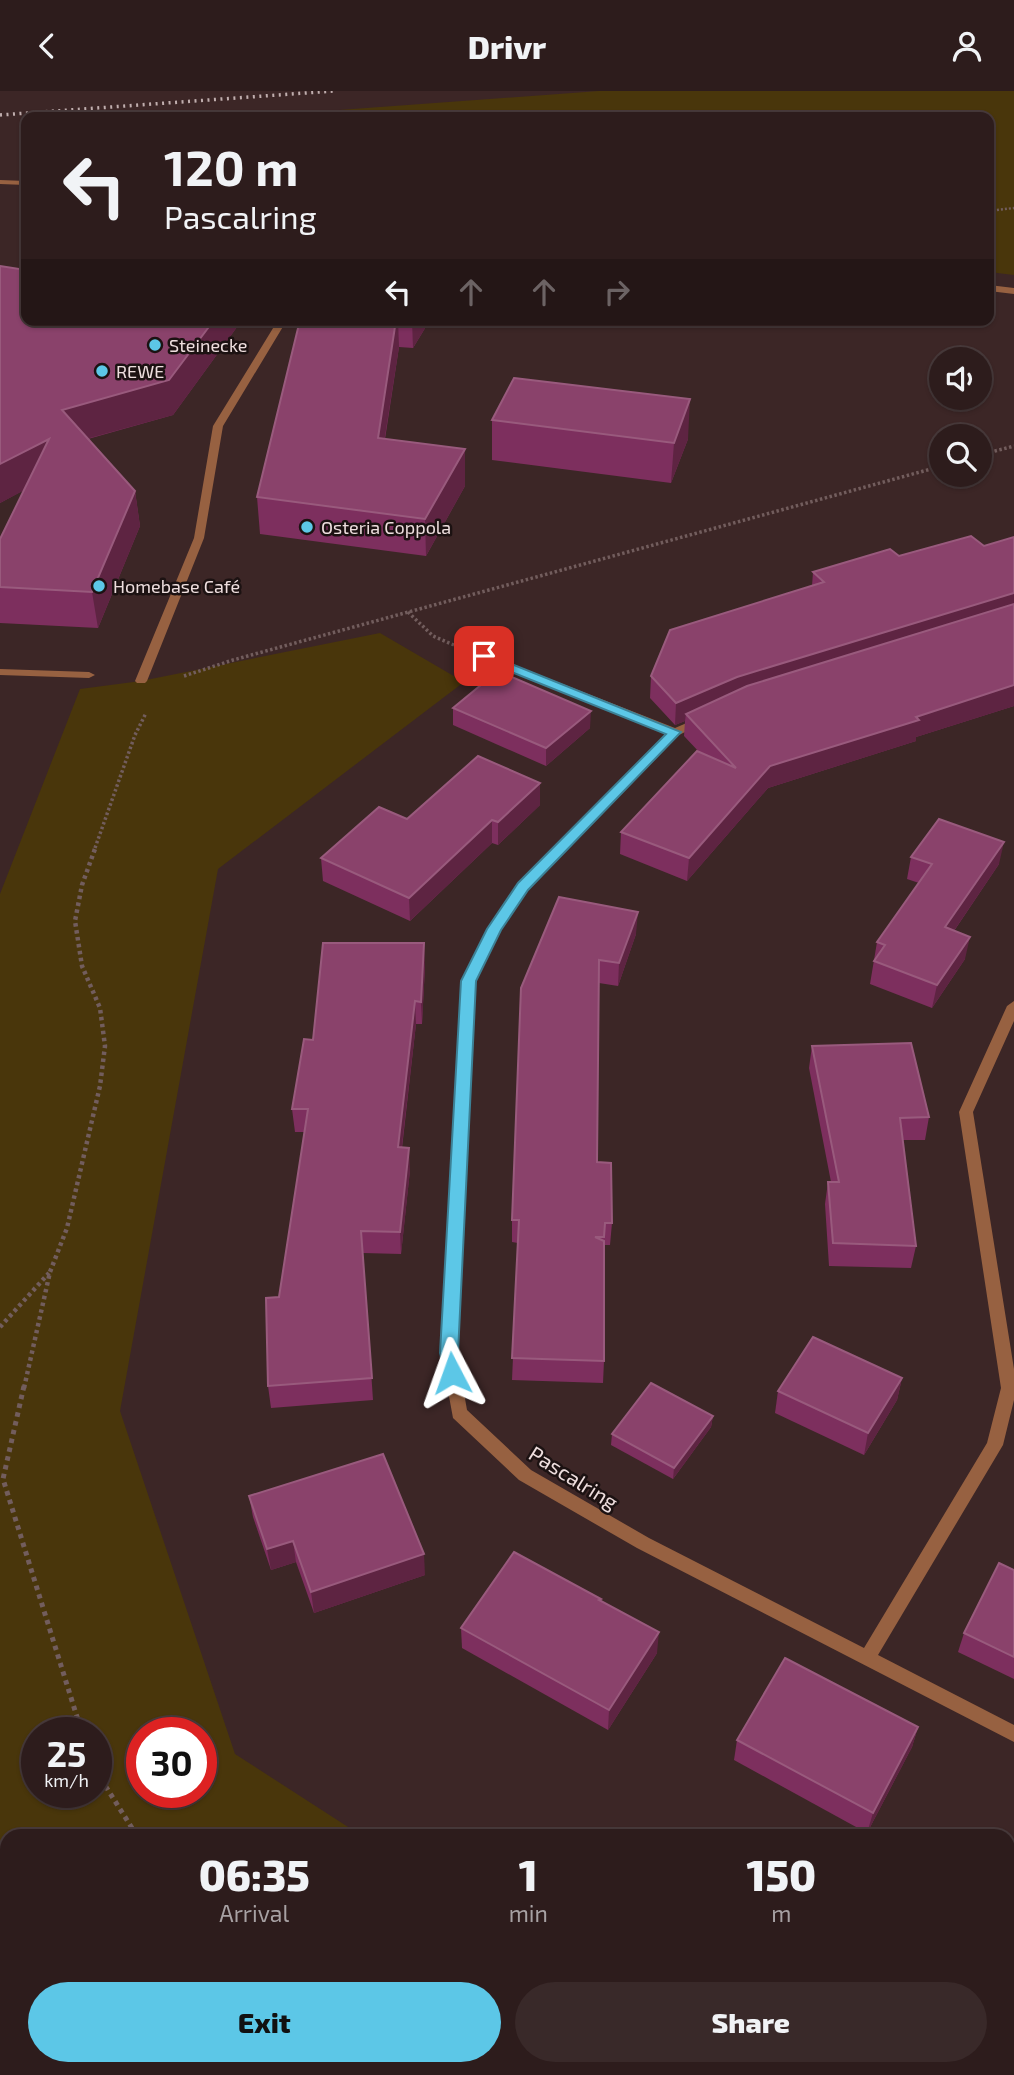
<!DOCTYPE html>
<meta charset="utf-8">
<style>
:root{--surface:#2d1c1c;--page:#392929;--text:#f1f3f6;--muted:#a7a1a3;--line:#483a3b;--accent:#5cc7e7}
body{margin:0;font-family:"Exo 2",sans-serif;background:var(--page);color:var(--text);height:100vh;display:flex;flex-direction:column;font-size:26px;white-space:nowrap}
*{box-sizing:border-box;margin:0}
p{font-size:23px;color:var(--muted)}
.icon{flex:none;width:38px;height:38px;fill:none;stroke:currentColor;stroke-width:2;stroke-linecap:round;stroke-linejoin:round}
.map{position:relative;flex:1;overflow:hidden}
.panel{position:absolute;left:0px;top:1738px;width:1015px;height:247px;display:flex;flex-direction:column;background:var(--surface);border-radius:21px 21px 0 0;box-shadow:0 2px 5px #0004,0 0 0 2px var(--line)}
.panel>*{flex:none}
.top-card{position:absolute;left:21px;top:21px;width:973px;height:214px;border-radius:14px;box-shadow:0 2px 5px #0004,0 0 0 2px var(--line);background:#2d1c1c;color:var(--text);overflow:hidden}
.controls{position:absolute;left:929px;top:256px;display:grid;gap:14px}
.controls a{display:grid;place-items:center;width:63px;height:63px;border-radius:50%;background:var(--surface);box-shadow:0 2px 5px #0004,0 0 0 2px var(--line);font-size:35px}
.speed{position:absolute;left:21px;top:1626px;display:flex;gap:14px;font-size:35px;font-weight:700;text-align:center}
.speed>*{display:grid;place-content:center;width:91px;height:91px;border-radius:50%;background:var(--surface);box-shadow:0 2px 5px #0004,0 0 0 2px var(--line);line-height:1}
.speed small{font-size:18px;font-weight:400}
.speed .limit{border:10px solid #d22;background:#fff;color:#111}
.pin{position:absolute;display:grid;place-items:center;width:60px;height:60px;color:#fff;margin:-30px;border-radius:14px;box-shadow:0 4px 10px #0006}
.me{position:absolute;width:77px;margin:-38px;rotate:356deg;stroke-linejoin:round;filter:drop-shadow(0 0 5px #0008)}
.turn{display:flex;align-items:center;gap:24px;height:147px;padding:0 28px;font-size:32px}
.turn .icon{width:91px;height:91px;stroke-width:2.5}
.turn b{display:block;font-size:49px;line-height:60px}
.lanes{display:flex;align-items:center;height:66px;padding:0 28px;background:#0003;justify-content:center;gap:35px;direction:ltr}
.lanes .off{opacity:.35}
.eta{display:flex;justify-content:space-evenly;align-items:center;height:119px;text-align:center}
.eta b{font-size:42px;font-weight:800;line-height:49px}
.cta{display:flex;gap:14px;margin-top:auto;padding:14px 28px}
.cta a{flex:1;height:80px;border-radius:42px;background:var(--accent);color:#111;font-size:28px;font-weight:800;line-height:80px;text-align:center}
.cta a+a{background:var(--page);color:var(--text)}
header{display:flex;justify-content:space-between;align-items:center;height:91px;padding:0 28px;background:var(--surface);font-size:32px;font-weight:800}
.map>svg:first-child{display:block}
.green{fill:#49360b;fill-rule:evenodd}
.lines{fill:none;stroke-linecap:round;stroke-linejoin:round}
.path-far3{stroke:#725d5d;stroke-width:2.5;stroke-dasharray:2 2;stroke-linecap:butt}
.path-far2{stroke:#725d5d;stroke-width:3.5;stroke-dasharray:2.5 2.5;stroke-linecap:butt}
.path-far1{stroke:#725d5d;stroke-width:4.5;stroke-dasharray:3.5 3.5;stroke-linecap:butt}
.path{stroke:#725d5d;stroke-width:5;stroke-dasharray:4.5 4.5;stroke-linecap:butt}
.pedestrian{fill:#976141;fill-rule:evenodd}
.minor{fill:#976141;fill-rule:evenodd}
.rail{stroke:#c0aeae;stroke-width:3.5;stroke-dasharray:2 4.5;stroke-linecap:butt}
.wall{fill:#7d2f5e}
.shaded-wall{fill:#5e2442}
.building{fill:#8a426b;stroke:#995a7d;stroke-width:2}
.route{fill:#5cc7e7;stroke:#3c8196;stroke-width:2}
.poi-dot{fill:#5cc7e7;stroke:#1c1212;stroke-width:2.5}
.labels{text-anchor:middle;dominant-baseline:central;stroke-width:5;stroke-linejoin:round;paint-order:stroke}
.far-poi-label{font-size:18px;fill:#eedede;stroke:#1c1212;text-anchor:start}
.street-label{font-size:21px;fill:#eedede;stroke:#1c1212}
</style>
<header><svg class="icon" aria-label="back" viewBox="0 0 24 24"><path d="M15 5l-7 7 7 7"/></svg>Drivr<svg class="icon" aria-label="person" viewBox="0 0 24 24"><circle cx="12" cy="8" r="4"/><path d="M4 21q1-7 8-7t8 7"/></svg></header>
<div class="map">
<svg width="1014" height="1984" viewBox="0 0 1014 1984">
<rect width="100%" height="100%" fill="#3c2626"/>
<!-- green -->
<g class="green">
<polygon points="599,0 1014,0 1014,184 989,181 989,26 245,26"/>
<path d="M380,542L464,591L218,778L120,1320L235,1663L362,1745H7V1978H726L736,1984H0V803L80,598L141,590ZM37,1642H96V1701H37ZM142,1642H201V1701H142Z"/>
</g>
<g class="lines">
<!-- path-far3 -->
<polyline class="path-far3" points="989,120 1014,117"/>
<!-- path-far2 -->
<g class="path-far2">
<polyline points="980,364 1014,355"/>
<polyline points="408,521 433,545 454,554"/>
<polyline points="184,585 233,569 942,375"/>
<polyline points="95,757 135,644 146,622"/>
</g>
<!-- path-far1 -->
<g class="path-far1">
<polyline points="0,1236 49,1182"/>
<polyline points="24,1297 50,1181 67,1137 100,995 105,955 100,917 82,875 75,830 82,794 96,755"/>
</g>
<!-- path -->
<g class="path">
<polyline points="24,1295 3,1388 82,1642"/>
<polyline points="96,1680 137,1745"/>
<polyline points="477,1978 487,1984"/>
</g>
<!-- pedestrian -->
<polygon class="pedestrian" points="278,229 287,229 223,335 204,447 147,590 145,592 137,592 135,590 194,447 213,335"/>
<!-- minor -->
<g class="minor">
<polygon points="0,89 26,90 26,94 0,93"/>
<polygon points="989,194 1014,197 1014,203 989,200"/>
<polygon points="484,562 675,637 703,625 709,629 679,644 528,799 500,839 476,890 457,1262 467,1319 531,1379 649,1447 864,1557 987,1352 1001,1297 959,1021 1007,915 1014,910 1014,930 973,1021 1014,1278 1014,1309 1003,1354 878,1564 1014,1634 1014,1651 637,1457 519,1389 453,1327 441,1262 462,890 487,838 518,793 667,642 480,567 478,565"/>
<polygon points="0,578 89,581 95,584 89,587 0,584"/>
</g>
<!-- rail -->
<polyline class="rail" points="0,24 333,0"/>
</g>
<!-- wall -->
<g class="wall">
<polygon points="26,229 236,229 237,236 173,324 88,348 135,400 140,435 98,537 0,532 0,448 24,399 0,412"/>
<polygon points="300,229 430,229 413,257 399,256 385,348 465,395 426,465 260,443 257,406"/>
<polygon points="492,329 688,348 671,392 492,369"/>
<polygon points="1014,446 1014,615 916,646 916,650 768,697 687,790 620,763 621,741 700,662 684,645 685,630 675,634 650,607 651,585 812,495 813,481 899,465 984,455"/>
<polygon points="453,617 590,637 546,675 453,634"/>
<polygon points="540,714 498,754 492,752 410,830 323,790 321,767 407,728"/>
<polygon points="911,766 999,773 954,840 965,868 932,917 870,893 877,851 919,792 907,788"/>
<polygon points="636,843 618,895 599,892 597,1071 612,1132 610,1154 604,1154 604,1270 603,1292 512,1289 518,1152 512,1151 512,1129 521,897"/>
<polygon points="425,875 422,933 416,933 402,1057 410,1079 401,1163 363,1162 373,1309 271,1317 268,1295 279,1206 305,1041 295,1041 292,1018 313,949"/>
<polygon points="812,955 929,1026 925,1049 903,1049 916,1155 911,1177 829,1175 825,1113 828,1091 831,1091 809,977"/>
<polygon points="902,1287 897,1309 864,1364 775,1322 778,1300"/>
<polygon points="713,1325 711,1336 673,1388 611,1354 612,1343"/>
<polygon points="249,1405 425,1484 314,1522 296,1471 271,1479 253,1426"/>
<polygon points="1014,1479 1014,1588 958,1561 964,1542"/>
<polygon points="601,1510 657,1562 608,1639 462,1557 461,1537"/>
<polygon points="918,1636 912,1656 867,1742 734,1669 737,1649"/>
<polygon points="1014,1767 1014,1884 1008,1880 1008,1781"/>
</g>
<!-- shaded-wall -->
<g class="shaded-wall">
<polygon points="214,229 236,229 237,236 173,324 68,353 62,319"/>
<polygon points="396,229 398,229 399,256 379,383 378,347"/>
<polygon points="412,229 430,229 413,257"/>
<polygon points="690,308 688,348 671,392 674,352"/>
<polygon points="49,348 55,383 0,412 0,373"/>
<polygon points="465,358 465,395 426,465 425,428"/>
<polygon points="135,400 140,435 98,537 92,501"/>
<polygon points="1014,502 1014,519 686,623 685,630 675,634 676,612 737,586"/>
<polygon points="1014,594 1014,615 916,646 916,650 768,697 687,790 689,767 770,675 916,626"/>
<polygon points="591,620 590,637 546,675 546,657"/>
<polygon points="540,692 540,714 498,754 498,731"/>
<polygon points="492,729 492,752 410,830 409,807"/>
<polygon points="1004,751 999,773 941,859 945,836"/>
<polygon points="638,821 636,843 618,895 619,872"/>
<polygon points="970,846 965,868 932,917 937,894"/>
<polygon points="424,852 425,875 422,933 421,911"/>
<polygon points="415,910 416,933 399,1079 398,1056"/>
<polygon points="409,1057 410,1079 401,1163 400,1141"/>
<polygon points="902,1287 897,1309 864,1364 868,1342"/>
<polygon points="713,1325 711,1336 673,1388 674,1377"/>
<polygon points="293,1450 296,1471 271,1479 267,1458"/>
<polygon points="424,1463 425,1484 314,1522 311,1501"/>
<polygon points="659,1541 657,1562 608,1639 609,1619"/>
<polygon points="918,1636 912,1656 867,1742 873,1722"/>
</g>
<!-- building -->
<g class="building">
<polygon points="0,175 26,179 26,229 214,229 169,289 62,319 135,400 92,501 0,496 0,448 49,348 0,373"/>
<polygon points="300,229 396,229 378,347 465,358 425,428 257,406"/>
<polygon points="514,287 690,308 674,352 492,329"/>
<polygon points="971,445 984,455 1014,446 1014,502 737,586 676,612 651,585 670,539 824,491 813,481 890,458 899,465"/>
<polygon points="1014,513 1014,594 916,626 919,629 770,675 689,767 621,741 697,660 736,677 686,623 747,595"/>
<polygon points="498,580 591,620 546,657 453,617"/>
<polygon points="478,665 540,692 498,731 492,729 409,807 321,767 379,716 407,728"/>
<polygon points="939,728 1004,751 945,836 970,846 937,894 874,870 885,854 877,851 932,773 911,766"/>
<polygon points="559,806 638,821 619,872 599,869 597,1071 611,1072 612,1132 605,1132 604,1146 595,1146 604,1150 604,1270 512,1267 519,1129 512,1129 521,897"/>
<polygon points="323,852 424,852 421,911 415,910 398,1056 409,1057 400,1141 361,1140 372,1287 268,1295 266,1207 279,1206 308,1018 292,1018 304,948 313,949"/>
<polygon points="911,952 929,1026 900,1027 916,1155 833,1152 828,1091 839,1091 812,955"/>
<polygon points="813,1246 902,1287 868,1342 778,1300"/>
<polygon points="651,1292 713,1325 674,1377 612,1343"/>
<polygon points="383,1363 424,1463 311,1501 293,1450 267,1458 249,1405"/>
<polygon points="514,1461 601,1508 599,1509 659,1541 609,1619 461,1537"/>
<polygon points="999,1472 1014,1479 1014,1566 964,1542"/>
<polygon points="785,1567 918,1636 873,1722 737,1649"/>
<polygon points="1014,1767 1014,1861 1008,1858 1008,1781"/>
</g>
<!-- route -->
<polygon class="route" points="484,562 681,641 528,799 501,839 476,890 458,1262 461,1282 458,1287 452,1289 446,1287 440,1262 461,890 487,838 518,792 666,643 479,568 479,563"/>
<!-- markers -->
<g class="poi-dot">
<circle cx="155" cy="254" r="7"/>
<circle cx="102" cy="280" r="7"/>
<circle cx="307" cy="436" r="7"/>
<circle cx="99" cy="495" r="7"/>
</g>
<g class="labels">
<!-- far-poi labels -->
<g class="far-poi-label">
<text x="169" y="254">Steinecke</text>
<text x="116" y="280">REWE</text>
<text x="321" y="436">Osteria Coppola</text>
<text x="113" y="495">Homebase Café</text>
</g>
<!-- street labels -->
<g class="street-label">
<text transform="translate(574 1386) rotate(32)">Pascalring</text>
</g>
</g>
</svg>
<div class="controls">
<a><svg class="icon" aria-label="sound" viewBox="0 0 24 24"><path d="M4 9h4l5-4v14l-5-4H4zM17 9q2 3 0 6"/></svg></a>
<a><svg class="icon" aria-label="search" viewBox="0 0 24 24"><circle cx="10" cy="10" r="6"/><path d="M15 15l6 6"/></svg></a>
</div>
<div class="speed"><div>25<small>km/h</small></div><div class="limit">30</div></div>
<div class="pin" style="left:484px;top:565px;background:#d93025"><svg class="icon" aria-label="arrive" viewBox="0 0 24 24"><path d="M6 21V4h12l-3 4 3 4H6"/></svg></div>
<svg class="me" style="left:452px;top:1282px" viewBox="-20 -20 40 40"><path d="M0-17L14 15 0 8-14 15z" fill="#5cc7e7" stroke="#fff" stroke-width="4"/></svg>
<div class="top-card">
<div class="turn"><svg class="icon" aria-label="left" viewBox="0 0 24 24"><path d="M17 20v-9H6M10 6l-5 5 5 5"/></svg><div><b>120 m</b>Pascalring</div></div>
<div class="lanes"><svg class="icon" aria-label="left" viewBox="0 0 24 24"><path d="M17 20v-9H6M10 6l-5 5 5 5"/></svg><svg class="icon off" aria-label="ahead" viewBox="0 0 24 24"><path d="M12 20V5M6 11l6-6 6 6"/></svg><svg class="icon off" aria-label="ahead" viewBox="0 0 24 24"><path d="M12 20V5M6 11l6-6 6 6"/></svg><svg class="icon off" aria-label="right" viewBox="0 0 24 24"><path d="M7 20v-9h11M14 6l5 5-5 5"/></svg></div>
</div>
<section class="panel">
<div class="eta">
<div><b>06:35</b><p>Arrival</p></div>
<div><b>1</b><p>min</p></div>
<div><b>150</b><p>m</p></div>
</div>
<div class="cta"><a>Exit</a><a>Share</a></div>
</section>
</div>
